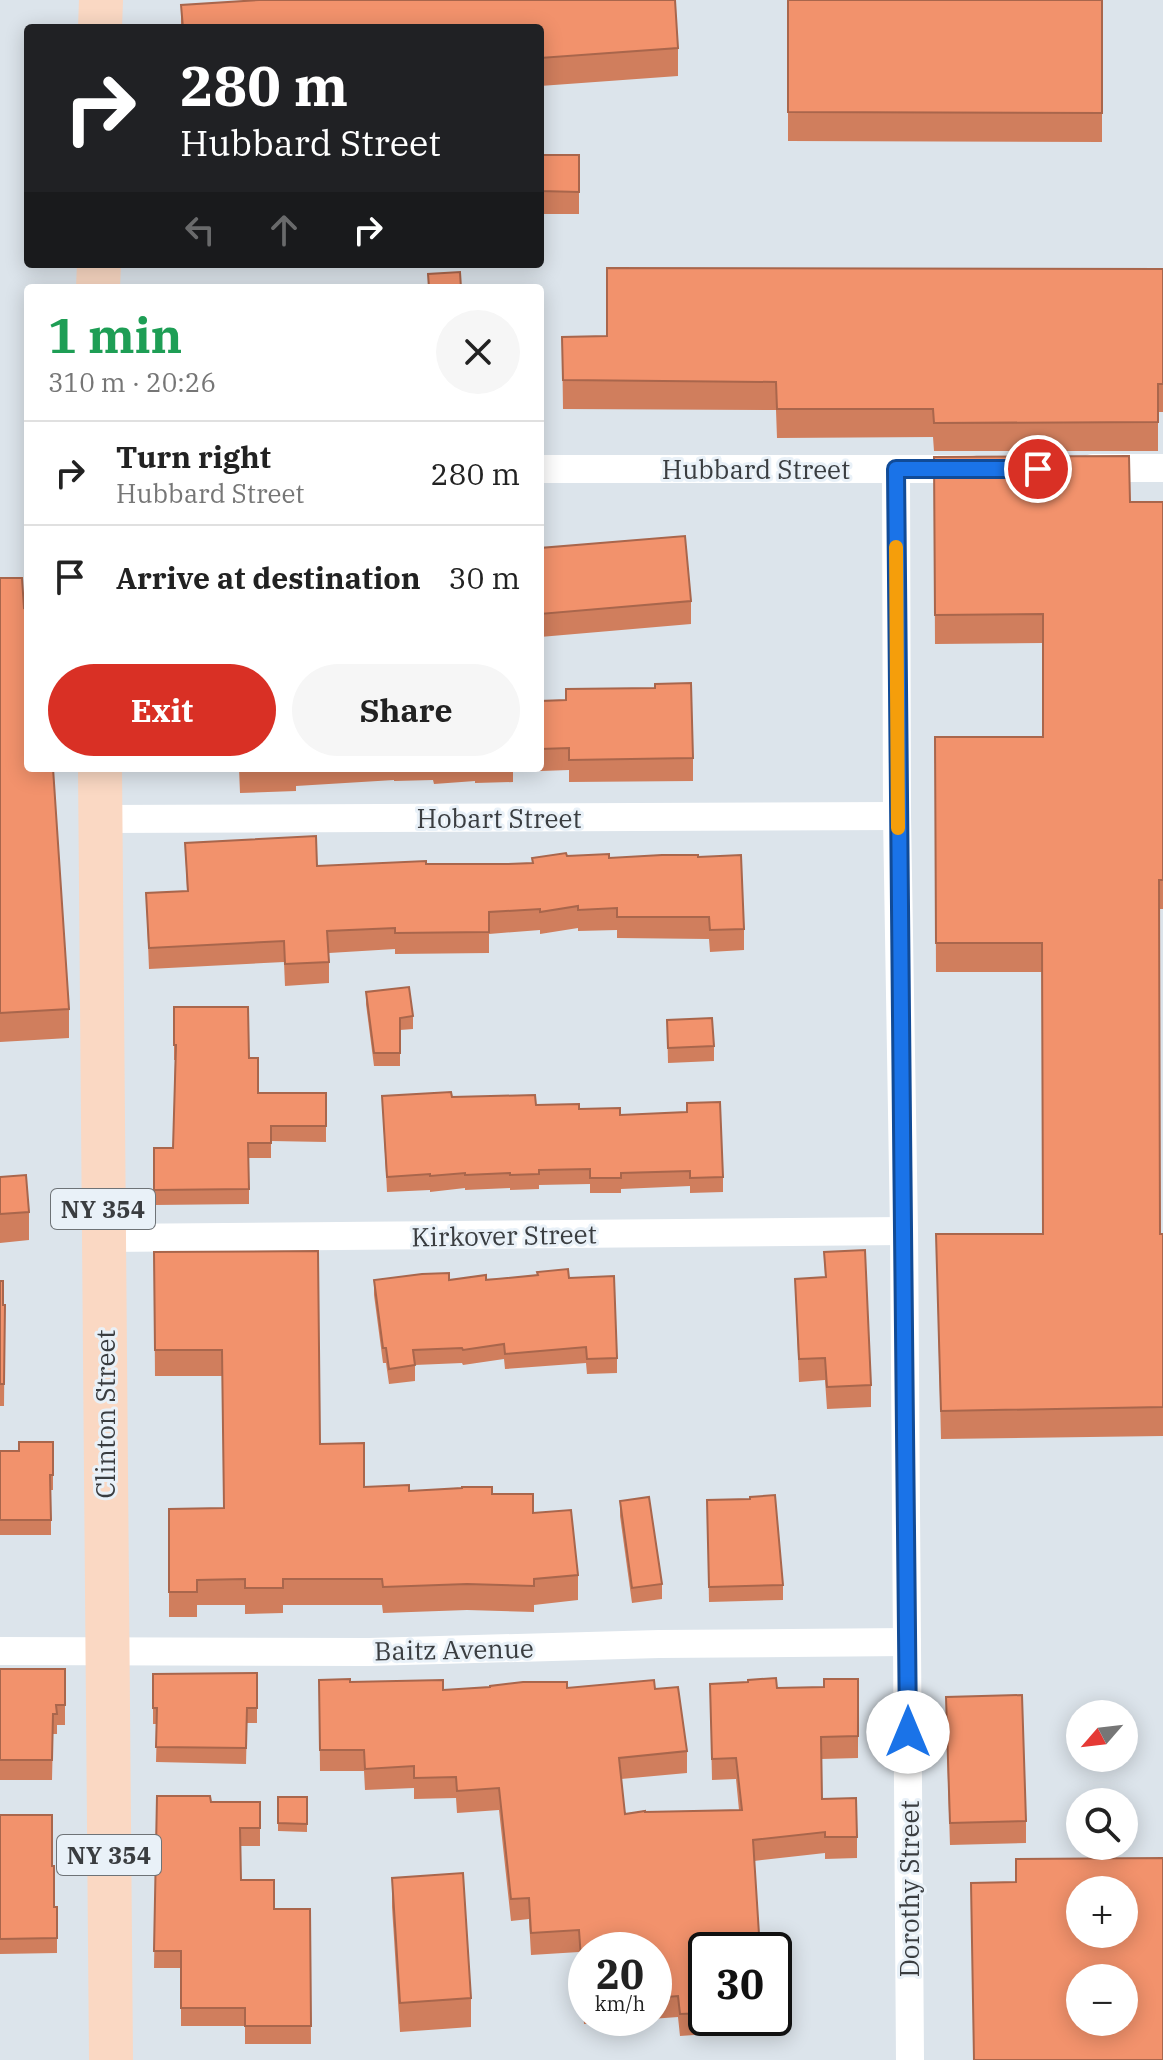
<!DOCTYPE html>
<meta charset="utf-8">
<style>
:root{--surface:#fff;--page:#f6f6f6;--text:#222;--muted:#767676;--line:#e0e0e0;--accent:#d93025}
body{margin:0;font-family:"IBM Plex Serif",serif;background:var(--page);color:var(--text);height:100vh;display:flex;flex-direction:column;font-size:30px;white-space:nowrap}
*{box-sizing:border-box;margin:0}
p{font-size:26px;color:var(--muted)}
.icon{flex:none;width:44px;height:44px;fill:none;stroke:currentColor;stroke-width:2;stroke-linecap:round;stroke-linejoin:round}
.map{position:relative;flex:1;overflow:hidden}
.details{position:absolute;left:24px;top:284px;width:520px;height:488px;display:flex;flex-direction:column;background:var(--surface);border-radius:8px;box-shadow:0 4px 20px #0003}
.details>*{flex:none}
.top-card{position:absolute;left:24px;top:24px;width:520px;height:244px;border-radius:8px;box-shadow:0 4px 20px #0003;background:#202124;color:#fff;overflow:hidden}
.needle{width:52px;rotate:242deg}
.tools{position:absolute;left:1066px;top:1700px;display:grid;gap:16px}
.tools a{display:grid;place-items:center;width:72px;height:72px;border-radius:50%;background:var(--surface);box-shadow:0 4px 20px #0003;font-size:40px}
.speed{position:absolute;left:568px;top:1932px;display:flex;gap:16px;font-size:40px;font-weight:700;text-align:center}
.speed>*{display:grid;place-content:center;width:104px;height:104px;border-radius:50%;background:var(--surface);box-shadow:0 4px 20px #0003;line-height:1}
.speed small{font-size:20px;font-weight:400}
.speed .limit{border:4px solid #111;border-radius:12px;background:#fff;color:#111}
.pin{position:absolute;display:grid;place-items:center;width:68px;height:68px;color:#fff;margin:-34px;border:4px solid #fff;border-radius:50%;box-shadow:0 2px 8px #0007}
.me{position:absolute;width:88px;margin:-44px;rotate:0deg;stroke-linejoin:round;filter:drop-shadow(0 0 6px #0008)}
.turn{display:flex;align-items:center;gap:28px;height:168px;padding:0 24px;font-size:36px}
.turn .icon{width:104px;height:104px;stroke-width:2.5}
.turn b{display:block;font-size:56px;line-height:68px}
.lanes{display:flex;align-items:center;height:76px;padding:0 24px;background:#0003;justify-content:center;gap:40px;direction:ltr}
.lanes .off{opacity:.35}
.round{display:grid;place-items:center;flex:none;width:84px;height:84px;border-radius:42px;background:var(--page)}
.overview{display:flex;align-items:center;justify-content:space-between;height:136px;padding:0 24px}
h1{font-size:48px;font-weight:700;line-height:60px;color:#1e9e55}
.primary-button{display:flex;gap:16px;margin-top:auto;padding:16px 24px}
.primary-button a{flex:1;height:92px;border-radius:48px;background:var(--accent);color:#fff;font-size:32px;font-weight:700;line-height:92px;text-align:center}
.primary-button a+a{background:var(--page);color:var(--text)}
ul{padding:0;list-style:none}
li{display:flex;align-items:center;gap:24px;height:104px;padding:0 24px;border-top:2px solid var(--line)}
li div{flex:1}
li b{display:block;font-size:30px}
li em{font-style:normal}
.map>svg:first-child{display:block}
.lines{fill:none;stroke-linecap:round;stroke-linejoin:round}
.minor{stroke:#fff;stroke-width:28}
.primary{stroke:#fad8c3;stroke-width:44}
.wall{fill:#d07e5d;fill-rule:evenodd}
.building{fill:#f2926c;stroke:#a9664c;stroke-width:2;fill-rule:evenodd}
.route-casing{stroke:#114b97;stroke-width:20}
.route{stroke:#1a73e8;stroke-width:14}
.slow{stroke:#f59e0b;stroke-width:14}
.labels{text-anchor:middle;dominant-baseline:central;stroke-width:6;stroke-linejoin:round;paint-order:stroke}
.shield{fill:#e9f1f8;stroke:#6e7377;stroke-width:2}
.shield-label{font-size:24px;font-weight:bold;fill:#3a3d40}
.street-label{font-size:26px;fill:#3a3d40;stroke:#e9f1f8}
</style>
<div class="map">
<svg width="1163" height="2060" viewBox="0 0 1163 2060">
<rect width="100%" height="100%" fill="#dce4eb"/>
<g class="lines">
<!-- minor -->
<g class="minor">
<polyline points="1093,468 1163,468"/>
<polyline points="540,469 971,469"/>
<polyline points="896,469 897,816 904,1231 910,2060"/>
<polyline points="100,819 897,816"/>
<polyline points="104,1238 904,1231"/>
<polyline points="0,1651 369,1652 659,1644 907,1642"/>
</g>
<!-- primary -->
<g class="primary">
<polyline points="100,28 101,0"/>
<polyline points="98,288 99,264"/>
<polyline points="100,768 111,2060"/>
</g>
</g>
<!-- wall -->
<g class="wall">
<polygon points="259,0 675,0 678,48 678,76 540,86 540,28 181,28 181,5"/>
<polygon points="788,0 1102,0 1102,142 788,141"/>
<rect x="540" y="155" width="39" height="59"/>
<polygon points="1163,269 1163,412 1158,412 1158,451 934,451 933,437 777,438 776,410 563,409 562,337 607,336"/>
<polygon points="934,457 1130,502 1163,502 1163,909 1159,909 1160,1234 1163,1234 1163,1436 941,1439 936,1234 1043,1234 1042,972 936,972 935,737 1043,737 1043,643 935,644"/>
<polygon points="540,548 691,601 691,624 540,637"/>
<polygon points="0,578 24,608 69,1009 69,1038 0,1042"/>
<polygon points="540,701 693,758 693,781 569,782 569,770 513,772 513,782 475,783 475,781 434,784 433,780 394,781 394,780 296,786 296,791 240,793 239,768 540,768"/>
<polygon points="185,843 317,866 507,864 532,863 567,856 609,858 698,857 744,929 744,950 710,952 709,939 617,938 617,930 578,931 578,928 540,934 540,930 489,934 489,953 395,954 395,949 329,953 329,983 285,986 284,962 149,969 146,893 187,891"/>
<polygon points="366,992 413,1016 413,1029 400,1030 400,1066 374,1066 366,1004"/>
<polygon points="174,1007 249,1058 258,1093 326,1093 326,1142 271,1141 271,1158 249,1158 249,1204 154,1205 154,1148 173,1148 175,1060 174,1060"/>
<polygon points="667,1020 714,1046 714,1061 668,1063"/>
<polygon points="382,1096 452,1097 579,1109 620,1115 723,1177 723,1192 690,1193 690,1186 621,1189 621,1193 590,1193 590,1184 539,1185 539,1189 510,1190 510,1188 465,1190 465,1188 430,1192 430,1190 387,1192"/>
<polygon points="0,1177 29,1212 29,1240 0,1243"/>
<polygon points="154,1252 320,1444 364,1487 409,1491 492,1494 533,1513 578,1575 578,1600 534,1605 534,1612 467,1610 383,1613 382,1605 283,1605 283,1613 245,1614 245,1605 197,1605 197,1617 169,1617 169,1509 224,1508 222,1376 155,1376"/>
<polygon points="824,1252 871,1385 871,1407 827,1409 825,1380 799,1382 795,1279 825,1277"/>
<polygon points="569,1278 617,1358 617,1373 587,1374 586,1363 505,1369 504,1359 463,1365 462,1363 415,1365 415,1381 389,1384 386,1363 383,1363 374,1295 374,1280"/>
<polygon points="0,1281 3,1305 5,1305 4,1406 0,1406"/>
<polygon points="53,1442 53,1490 51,1490 51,1535 0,1535 0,1451 19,1451"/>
<polygon points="707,1500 783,1585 783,1600 709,1602"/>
<polygon points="620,1501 662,1584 662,1599 632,1603 620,1516"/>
<polygon points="0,1669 65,1669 65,1725 57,1725 57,1734 53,1734 52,1780 0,1780"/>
<polygon points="257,1673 257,1723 247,1723 246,1764 156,1762 157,1724 153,1724 153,1674"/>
<path d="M858,1679V1758L821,1759L822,1799L857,1837V1858L825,1859V1853L754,1861L706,1950V2018H765V2030L680,2036L678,2017L584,2024L579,1952L531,1955L529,1919L511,1921L499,1810L457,1813L456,1798L414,1799V1788L365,1790L364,1771H320L319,1680L443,1690L567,1688L655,1689L687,1751V1773L621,1779L625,1814L739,1810L736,1779L712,1780L710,1684L777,1688L824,1687ZM586,1950H654V2018H586Z"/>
<polygon points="946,1719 1026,1821 1026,1843 950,1845"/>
<polygon points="157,1796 211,1802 260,1802 260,1846 240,1846 241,1880 274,1909 310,1909 311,2044 245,2044 245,2026 181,2026 181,1968 154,1968"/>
<polygon points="278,1797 307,1797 307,1832 278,1831"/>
<polygon points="0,1815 52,1866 54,1907 57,1907 57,1953 0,1954"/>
<polygon points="392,1878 471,1998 471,2027 400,2032 392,1907"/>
</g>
<!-- building -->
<g class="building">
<polygon points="259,0 675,0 678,48 540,58 540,28 183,28 181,5"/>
<polygon points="788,0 1102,0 1102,113 788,112"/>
<polygon points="540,155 579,155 579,192 540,191"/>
<polygon points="607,268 1163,269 1163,384 1158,384 1158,422 934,423 933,409 777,409 776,382 563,380 562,337 607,336"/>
<polygon points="460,272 461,288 429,288 428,274"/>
<polygon points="294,285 294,288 260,288"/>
<polygon points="1129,456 1130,502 1163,502 1163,880 1159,880 1160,1234 1163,1234 1163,1407 941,1411 936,1234 1043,1234 1042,943 936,943 935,737 1043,737 1043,614 935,615 934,457"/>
<polygon points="685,536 691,601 540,614 540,548"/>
<polygon points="0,578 22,578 24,608 28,607 28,768 53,768 69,1009 0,1013"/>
<polygon points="691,683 693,758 569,760 569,748 540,749 540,701 566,700 566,689 655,688 655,684"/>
<polygon points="240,768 296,768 296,769 240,770"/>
<polygon points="316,836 317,866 426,861 426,864 507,864 533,863 532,858 566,853 567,856 609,854 609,858 662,855 698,855 698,857 741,855 744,929 710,930 709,917 617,917 617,908 578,910 578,906 540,912 540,909 489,912 489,932 395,933 395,928 327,931 329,962 285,964 284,941 149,948 146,893 188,891 185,843"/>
<polygon points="409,987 413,1016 400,1018 400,1053 374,1053 366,992"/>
<polygon points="174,1007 248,1007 249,1058 258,1058 258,1093 326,1093 326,1126 271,1126 271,1143 248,1143 249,1189 154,1190 154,1148 173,1148 176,1045 174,1045"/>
<polygon points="712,1018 714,1046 668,1048 667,1020"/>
<polygon points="451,1092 452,1097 535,1095 536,1105 579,1104 579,1109 620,1108 620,1115 687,1112 687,1103 720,1102 723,1177 690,1178 690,1171 621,1173 621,1178 590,1178 590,1169 539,1170 539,1174 510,1175 510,1173 465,1175 465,1173 430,1176 430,1174 387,1177 382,1096"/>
<polygon points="26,1175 29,1212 0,1214 0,1177"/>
<polygon points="865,1250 871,1385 827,1387 825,1358 799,1359 795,1279 826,1277 824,1252"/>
<polygon points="318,1251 320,1444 364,1443 364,1487 409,1485 409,1491 462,1488 462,1487 492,1487 492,1494 533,1494 533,1513 571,1510 578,1575 534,1579 534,1586 467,1584 383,1587 382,1579 283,1579 283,1588 245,1588 245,1579 197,1580 197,1592 169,1592 169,1509 224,1508 222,1350 155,1350 154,1252"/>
<polygon points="568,1269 569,1278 614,1276 617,1358 587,1359 586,1347 505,1354 504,1344 463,1350 462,1348 413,1350 415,1365 389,1369 386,1348 383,1348 374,1280 422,1274 449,1273 449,1280 486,1275 486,1280 538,1275 537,1272"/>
<polygon points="0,1281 3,1281 3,1305 5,1305 4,1384 0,1384"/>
<polygon points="19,1442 53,1442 53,1475 50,1475 51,1520 0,1520 0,1451 19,1451"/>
<polygon points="775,1495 783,1585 709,1587 707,1500 750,1499 750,1497"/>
<polygon points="649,1497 662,1584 632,1588 620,1501"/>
<polygon points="0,1669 65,1669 65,1705 56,1705 57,1714 53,1714 52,1760 0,1760"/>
<polygon points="257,1673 257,1708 247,1708 246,1748 156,1747 157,1708 153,1708 153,1674"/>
<polygon points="776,1678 777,1688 824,1687 824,1679 858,1679 858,1736 821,1737 822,1799 856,1798 857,1837 825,1837 825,1832 753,1840 760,1950 706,1950 706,2013 680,2014 678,1996 654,1998 654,1950 586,1950 586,2002 584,2002 579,1930 531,1933 529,1898 511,1899 499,1788 457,1791 456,1777 414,1778 414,1766 365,1769 364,1750 320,1750 319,1680 350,1679 350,1682 443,1680 443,1690 490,1687 490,1686 523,1682 567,1682 567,1688 654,1680 655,1689 678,1687 687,1751 619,1758 625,1814 645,1811 645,1812 742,1810 736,1758 712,1759 710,1684 748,1682 748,1680"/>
<polygon points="1022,1695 1026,1821 950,1823 946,1697"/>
<polygon points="157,1796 210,1796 211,1802 260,1802 260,1828 240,1828 241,1880 274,1880 274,1909 310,1909 311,2026 245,2026 245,2008 181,2008 181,1951 154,1951"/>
<polygon points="278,1797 307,1797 307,1824 278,1823"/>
<polygon points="0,1815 52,1815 52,1866 54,1866 54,1907 57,1907 57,1938 0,1939"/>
<path d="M1163,1858V2060H974L971,1883L1016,1882V1859ZM1080,1890H1124V1934H1080ZM1080,1978H1124V2022H1080Z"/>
<polygon points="463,1873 471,1998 400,2003 392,1878"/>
</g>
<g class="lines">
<defs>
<path id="route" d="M908,1732C905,1311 898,890 896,469H1038"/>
</defs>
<!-- route casing -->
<use href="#route" class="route-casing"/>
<!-- route -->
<use href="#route" class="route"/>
<!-- slow -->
<polyline class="slow" points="896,547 898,828"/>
</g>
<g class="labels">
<!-- shield labels -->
<g class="shield">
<rect x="51" y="1189" width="104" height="40" rx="6"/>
<rect x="57" y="1835" width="104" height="40" rx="6"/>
</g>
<g class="shield-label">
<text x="103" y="1209">NY 354</text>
<text x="109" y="1855">NY 354</text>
</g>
<!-- street labels -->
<g class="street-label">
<text x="756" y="469">Hubbard Street</text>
<text x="499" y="818">Hobart Street</text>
<text transform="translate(504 1235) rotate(-1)">Kirkover Street</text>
<text transform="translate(105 1414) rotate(-90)">Clinton Street</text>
<text transform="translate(454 1649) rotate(-1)">Baitz Avenue</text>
<text transform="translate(909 1889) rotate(-90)">Dorothy Street</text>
</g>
</g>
</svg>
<div class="tools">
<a><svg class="needle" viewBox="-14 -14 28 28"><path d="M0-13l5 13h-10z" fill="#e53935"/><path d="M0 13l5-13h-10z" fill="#767676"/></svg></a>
<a><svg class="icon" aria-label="search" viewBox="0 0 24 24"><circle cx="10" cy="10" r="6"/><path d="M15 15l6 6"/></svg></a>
<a>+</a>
<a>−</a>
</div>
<div class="speed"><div>20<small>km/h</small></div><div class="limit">30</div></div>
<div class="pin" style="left:1038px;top:469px;background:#d93025"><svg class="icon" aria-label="arrive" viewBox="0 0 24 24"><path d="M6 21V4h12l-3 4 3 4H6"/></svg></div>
<svg class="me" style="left:908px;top:1732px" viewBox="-20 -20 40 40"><circle r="19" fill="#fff"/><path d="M0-13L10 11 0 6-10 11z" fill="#1a73e8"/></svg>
<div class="top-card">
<div class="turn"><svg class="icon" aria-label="right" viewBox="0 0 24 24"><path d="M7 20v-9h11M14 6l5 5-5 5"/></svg><div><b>280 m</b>Hubbard Street</div></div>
<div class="lanes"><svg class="icon off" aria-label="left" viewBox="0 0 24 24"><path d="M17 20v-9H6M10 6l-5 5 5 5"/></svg><svg class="icon off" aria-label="ahead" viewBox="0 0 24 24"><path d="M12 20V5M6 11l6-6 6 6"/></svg><svg class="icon" aria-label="right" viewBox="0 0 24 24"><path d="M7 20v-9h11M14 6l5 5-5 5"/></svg></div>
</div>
<section class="details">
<div class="overview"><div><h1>1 min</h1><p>310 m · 20:26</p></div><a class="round"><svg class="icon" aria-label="close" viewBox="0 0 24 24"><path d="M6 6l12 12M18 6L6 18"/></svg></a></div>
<ul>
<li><svg class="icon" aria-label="right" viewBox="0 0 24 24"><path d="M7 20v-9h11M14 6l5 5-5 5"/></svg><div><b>Turn right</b><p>Hubbard Street</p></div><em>280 m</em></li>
<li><svg class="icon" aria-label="arrive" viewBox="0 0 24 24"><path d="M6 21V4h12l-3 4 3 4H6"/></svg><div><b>Arrive at destination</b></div><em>30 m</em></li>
</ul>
<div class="primary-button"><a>Exit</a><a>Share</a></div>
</section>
</div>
